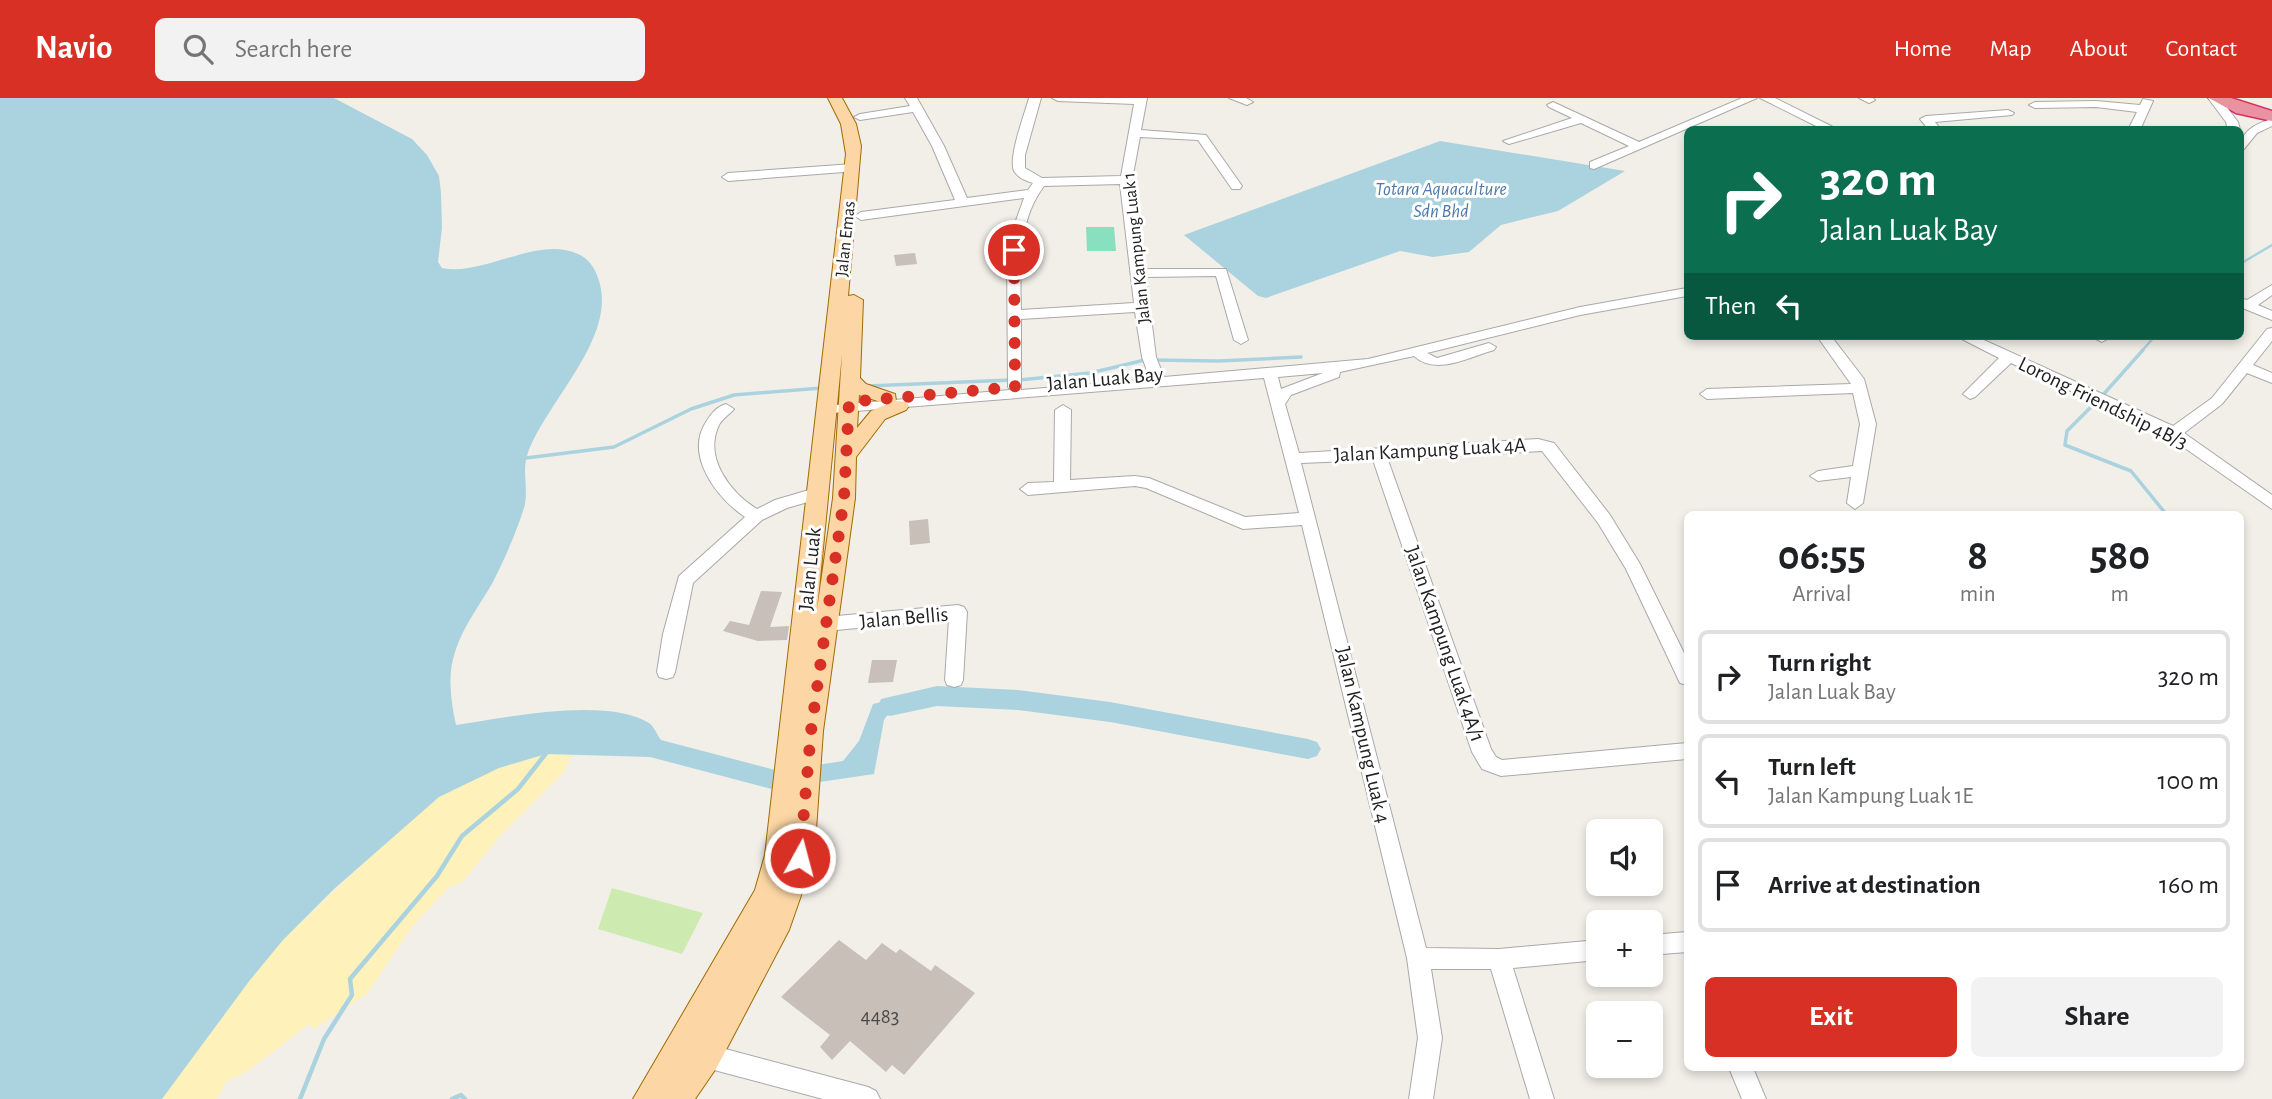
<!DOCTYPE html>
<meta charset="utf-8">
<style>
:root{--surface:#fff;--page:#f2f2f2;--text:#202124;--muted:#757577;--line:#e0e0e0;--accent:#d93025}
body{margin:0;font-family:"Alegreya Sans",sans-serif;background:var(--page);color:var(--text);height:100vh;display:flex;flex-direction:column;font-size:26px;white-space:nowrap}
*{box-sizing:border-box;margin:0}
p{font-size:23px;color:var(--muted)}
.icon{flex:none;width:38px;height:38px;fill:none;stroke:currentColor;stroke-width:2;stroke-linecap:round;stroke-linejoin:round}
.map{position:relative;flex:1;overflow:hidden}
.details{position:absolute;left:1684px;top:413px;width:560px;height:560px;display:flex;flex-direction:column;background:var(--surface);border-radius:10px;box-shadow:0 4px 10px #0003}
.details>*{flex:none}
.top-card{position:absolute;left:1684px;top:28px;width:560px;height:214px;border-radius:10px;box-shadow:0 4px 10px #0003;background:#0b6e4f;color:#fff;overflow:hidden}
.controls{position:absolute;left:1586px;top:721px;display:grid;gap:14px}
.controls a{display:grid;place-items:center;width:77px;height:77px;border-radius:10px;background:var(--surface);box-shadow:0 4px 10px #0003;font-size:35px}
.pin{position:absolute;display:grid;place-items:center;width:60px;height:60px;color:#fff;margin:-30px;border:4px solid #fff;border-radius:50%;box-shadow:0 2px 7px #0007}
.me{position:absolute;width:77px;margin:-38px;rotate:7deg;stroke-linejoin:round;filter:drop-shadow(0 0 5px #0008)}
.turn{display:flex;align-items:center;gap:24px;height:147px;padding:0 21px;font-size:32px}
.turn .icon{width:91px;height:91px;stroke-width:2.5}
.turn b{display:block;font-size:49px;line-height:60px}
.then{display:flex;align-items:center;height:66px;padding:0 21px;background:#0003;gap:14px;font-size:26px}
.eta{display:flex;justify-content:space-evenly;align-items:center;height:119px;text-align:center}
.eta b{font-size:42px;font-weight:700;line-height:49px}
.button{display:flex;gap:14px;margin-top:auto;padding:14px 21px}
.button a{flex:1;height:80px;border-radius:10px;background:var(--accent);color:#fff;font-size:28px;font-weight:700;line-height:80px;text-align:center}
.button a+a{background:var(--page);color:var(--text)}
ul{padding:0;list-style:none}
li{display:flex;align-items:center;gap:21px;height:94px;margin:0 14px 10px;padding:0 7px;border:4px solid var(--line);border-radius:10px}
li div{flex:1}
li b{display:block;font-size:26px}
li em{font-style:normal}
header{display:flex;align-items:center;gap:42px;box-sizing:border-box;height:98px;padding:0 35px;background:var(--accent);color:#fff}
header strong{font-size:33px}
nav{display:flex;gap:38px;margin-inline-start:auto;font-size:24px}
.search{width:490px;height:63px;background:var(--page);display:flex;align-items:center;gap:18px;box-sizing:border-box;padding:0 24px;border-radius:10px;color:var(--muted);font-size:26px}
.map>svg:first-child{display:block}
.grass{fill:#cdebb0}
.sand{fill:#fff1ba}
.pitch{fill:#88e0be}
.water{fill:#aad3df}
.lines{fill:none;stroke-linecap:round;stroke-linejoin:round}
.stream-far2{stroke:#aad3df;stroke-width:2.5}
.stream-far1{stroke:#aad3df;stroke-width:3.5}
.stream{stroke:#aad3df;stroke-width:4.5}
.river{fill:#aad3df;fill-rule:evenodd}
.building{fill:#c7bfb8}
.minor-casing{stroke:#a9a9a9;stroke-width:2}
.major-casing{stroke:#a06b00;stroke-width:2}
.highway-casing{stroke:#dc2a67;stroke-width:3}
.minor{fill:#fff;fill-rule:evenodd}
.major{fill:#fcd6a4;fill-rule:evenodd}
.highway{fill:#e892a2;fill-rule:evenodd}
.route{stroke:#d93025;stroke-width:12;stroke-dasharray:0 21.6}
.labels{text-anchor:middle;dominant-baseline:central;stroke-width:6;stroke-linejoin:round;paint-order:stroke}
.far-street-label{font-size:18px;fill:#222;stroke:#fff}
.far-water-label{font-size:19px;font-style:italic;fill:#4a7aab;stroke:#fff}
.street-label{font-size:21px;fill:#222;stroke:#fff}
.near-number-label{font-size:21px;fill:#4b4948}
</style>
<header>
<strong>Navio</strong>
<div class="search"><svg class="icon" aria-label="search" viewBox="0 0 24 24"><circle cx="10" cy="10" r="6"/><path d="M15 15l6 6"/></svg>Search here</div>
<nav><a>Home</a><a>Map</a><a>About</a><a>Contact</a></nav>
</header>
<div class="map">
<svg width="2272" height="1001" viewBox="0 0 2272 1001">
<rect width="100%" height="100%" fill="#f2efe9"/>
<!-- grass -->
<polygon class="grass" points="612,790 703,815 682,856 598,831"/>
<!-- sand -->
<polygon class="sand" points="546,656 572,657 564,674 500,738 463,783 447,791 412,829 367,896 314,931 309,926 248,973 226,984 217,1001 162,1001 250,882 283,842 374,755 439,699 499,670"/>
<!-- pitch -->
<polygon class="pitch" points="1086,129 1114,129 1116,153 1087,153"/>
<!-- water -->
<g class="water">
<path d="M0,0H334L412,41L427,57L439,78L441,95L442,130L438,164L442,170C483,179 538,137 578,156C588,160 595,170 598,180C620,239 544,305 527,358C522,374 529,393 524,410C516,435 505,460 493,484C480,507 463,528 455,554C447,578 451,603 456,627C503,620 607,598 649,625C654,628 657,637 661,642L779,673L843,663L859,643L873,606L916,596L920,607C907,608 891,610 884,622L874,676L772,691L650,659L546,656L499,670L439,699L334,791L283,842L250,882L162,1001H0Z"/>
<polygon points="1440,43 1625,73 1558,113 1501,127 1469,154 1433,159 1400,153 1266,200 1258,198 1184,137"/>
</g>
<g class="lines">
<!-- stream-far2 -->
<g class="stream-far2">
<polyline points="2240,166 2272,147"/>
<polyline points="2141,254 2155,238"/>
</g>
<!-- stream-far1 -->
<g class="stream-far1">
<polyline points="1153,262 1219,263 1301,259"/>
<polyline points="1019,282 1090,275 1145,262"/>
<polyline points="868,288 1011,282"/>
<polyline points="2102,298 2143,252"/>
<polyline points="2093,307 2067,333 2065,347 2131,373 2166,416"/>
<polyline points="526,360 614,349 691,311 734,297 822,290"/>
</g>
<!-- stream -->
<g class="stream">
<polyline points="300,1001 324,941 352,897 350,881 437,778 462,738 518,691 547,654"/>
<polyline points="452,1001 461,997 465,1001"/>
</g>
<!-- river -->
<polygon class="river" points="937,588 1018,592 1110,604 1308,641 1317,644 1321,651 1317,658 1308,661 1110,624 1018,612 937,608 890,618 881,615 878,608 881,601"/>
</g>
<!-- building -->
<g class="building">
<polygon points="915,155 917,166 896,168 894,157"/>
<polygon points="928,421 930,445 910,447 909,423"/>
<polygon points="761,493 782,494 770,529 789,528 787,542 758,543 723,533 730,523 749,527"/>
<polygon points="872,562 897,562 893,584 868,585"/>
<polygon points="839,842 866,862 882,845 896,855 900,851 931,873 935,867 975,895 904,977 892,967 886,974 850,943 832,962 820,949 830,937 781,899"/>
</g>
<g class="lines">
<defs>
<g id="minor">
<path d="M905,0H917L944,48L967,100L1028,92L1033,85C1026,83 1018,80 1014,73C1008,59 1025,15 1029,0H1041L1025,57V70L1042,80L1121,78L1134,6L1058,3L1052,0H1147L1141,32L1206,37L1242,88L1240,91H1232L1198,42L1140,39L1132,82L1145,171H1226L1248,242L1241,246L1234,242L1216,178L1146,179L1156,259L1164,279L1368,261L1580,209L1687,190V198L1580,217L1427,255L1437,260L1489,245L1496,249L1494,252C1469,259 1436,278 1414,258L1340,274L1339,279L1291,297L1285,306L1299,355L1538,341L1554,345L1610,417L1640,466L1687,561V587L1680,585L1626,471L1598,425L1542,353L1388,362L1491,651L1496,659L1502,662L1687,645V661L1501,678L1482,671L1472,654L1373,362L1301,365L1426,850L1499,851L1598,842V862L1513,870L1554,1001H1530L1491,871H1431L1442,940L1433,1001H1409L1418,940L1407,860L1302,427L1243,431L1146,390L1135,388L1028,397L1020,391L1028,385L1054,384L1055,312L1063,307L1071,312L1070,382L1135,378L1149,380L1245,419L1299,415L1264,280L831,315L828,312L836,307L1010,292L1008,289L1007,148L1024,100L861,122L855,118L861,114L955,102L932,48L913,14L860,22L854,19L860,16L910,8ZM1120,86L1134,205L1021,212C1020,170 1017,124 1044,88ZM1135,214L1142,259L1150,281L1021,292V221ZM1323,275L1281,291L1278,279Z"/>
<polygon points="1229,0 1246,0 1253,4 1247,7"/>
<polygon points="1742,0 1757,0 1594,71 1590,70 1590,64 1629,48 1581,25 1509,46 1503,43 1572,20 1549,9 1547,7 1553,4 1639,44"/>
<polygon points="1760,0 1775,0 1839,32 1824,32"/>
<polygon points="1859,0 1873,0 1875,2 1869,5"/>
<polygon points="2208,0 2220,0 2238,24 2240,32 2228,32 2226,24"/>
<polygon points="2143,1 2153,3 2140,32 2128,32 2137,14 2096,9 2035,10 2029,7 2035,4 2096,3 2140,7"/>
<polygon points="2008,12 2014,15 2012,17 1935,24 1941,32 1929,32 1920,21 1926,18"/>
<path d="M2272,21V28L2257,35L2244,51L2240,53C2240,33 2255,26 2272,21Z"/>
<polygon points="853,66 859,70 857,73 728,83 722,79 728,75"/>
<polygon points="2272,187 2272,197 2258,207 2272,213 2272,222 2240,209 2240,200 2247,202"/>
<polygon points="2272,230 2272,243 2253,267 2272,275 2272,285 2247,275 2222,306 2184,335 2272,397 2272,411 2169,339 2011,265 1975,299 1970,301 1963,296 1999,260 1956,238 1975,238 2173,328 2212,300 2267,231"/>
<polygon points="1817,238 1831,238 1864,281 1876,326 1863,405 1855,411 1847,405 1851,379 1818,383 1810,378 1818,373 1853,368 1860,326 1853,295 1707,301 1700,296 1707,291 1851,286"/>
<polygon points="2090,238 2108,238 2109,240 2102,244"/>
<path d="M726,306L734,311C729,317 722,321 719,327C703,360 731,395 757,411L775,402L819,389L827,395L825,399L787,410L762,422L693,485L675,574L673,579L666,581L659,579L657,574L663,536L679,478L745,419C718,401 684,358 706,324C711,316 716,309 726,306Z"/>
<polygon points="958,507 964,509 967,514 963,582 961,587 954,589 947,587 945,582 949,521 826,533 820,531 817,526 820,521 826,519"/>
<polygon points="1687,834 1687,854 1650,857 1650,837"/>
<polygon points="699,944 868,989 876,993 880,1001 823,1001 699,968 691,964 687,956 691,948"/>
<polygon points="1729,970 1753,970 1766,1001 1742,1001"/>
</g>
<path id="major" d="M828,0H842L856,26L861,48L848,198L854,197L863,202L860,280L866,286L895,296L896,303L906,304L909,308L906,312L885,321L856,359L855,400L823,633L814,760L789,832L717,969L695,1001H633L755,792L765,757L846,56L841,26ZM842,256L833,400L817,512ZM859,297L887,306L871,313L857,330Z"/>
<polygon id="highway" points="2209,0 2231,0 2272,13 2272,23 2236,15"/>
</defs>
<!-- minor casing -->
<use href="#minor" class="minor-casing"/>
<!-- major casing -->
<use href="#major" class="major-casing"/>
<!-- highway casing -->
<use href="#highway" class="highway-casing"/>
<!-- minor -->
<use href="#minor" class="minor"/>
<!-- major -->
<use href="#major" class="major"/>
<!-- highway -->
<use href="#highway" class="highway"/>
</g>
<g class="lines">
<!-- route -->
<polyline class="route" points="800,760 811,633 844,400 849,304 1015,289 1014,152"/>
</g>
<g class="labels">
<!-- far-street labels -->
<g class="far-street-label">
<text transform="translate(846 141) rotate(-84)">Jalan Emas</text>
<text transform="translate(1137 150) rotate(-96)">Jalan Kampung Luak 1</text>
</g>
<!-- far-water labels -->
<g class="far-water-label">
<text x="1441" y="91">Totara Aquaculture<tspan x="1441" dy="22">Sdn Bhd</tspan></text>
</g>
<!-- street labels -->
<g class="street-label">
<text transform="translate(1105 281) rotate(-5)">Jalan Luak Bay</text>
<text transform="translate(2103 305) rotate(26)">Lorong Friendship 4B/3</text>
<text transform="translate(1430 352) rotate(-3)">Jalan Kampung Luak 4A</text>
<text transform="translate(810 471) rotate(-84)">Jalan Luak</text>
<text transform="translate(904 520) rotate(-5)">Jalan Bellis</text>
<text transform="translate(1445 546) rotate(71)">Jalan Kampung Luak 4A/1</text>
<text transform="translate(1363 637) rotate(77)">Jalan Kampung Luak 4</text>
</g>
<!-- near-number labels -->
<g class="near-number-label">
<text x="880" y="918">4483</text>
</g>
</g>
</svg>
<div class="controls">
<a><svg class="icon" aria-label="sound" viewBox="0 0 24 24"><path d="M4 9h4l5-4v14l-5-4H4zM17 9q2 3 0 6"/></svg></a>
<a>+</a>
<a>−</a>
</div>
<div class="pin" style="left:1014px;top:152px;background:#d93025"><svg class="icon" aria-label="arrive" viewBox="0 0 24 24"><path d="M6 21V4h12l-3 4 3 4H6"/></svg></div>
<svg class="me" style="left:800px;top:760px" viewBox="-20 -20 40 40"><circle r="17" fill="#d93025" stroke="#fff" stroke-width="3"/><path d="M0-11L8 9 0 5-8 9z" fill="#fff"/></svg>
<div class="top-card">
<div class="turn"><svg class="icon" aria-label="right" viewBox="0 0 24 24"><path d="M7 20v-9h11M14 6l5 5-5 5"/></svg><div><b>320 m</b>Jalan Luak Bay</div></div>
<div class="then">Then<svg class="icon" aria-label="left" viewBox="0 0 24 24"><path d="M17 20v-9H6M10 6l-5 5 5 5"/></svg></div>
</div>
<section class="details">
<div class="eta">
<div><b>06:55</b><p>Arrival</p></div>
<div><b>8</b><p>min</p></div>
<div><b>580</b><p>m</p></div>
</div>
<ul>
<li><svg class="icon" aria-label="right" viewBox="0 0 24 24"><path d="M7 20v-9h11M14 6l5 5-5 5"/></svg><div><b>Turn right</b><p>Jalan Luak Bay</p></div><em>320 m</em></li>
<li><svg class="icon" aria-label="left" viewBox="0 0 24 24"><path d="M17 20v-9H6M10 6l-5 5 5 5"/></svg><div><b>Turn left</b><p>Jalan Kampung Luak 1E</p></div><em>100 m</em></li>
<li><svg class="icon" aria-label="arrive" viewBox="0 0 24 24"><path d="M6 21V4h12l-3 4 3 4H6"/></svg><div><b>Arrive at destination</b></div><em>160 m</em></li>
</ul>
<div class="button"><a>Exit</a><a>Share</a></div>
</section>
</div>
